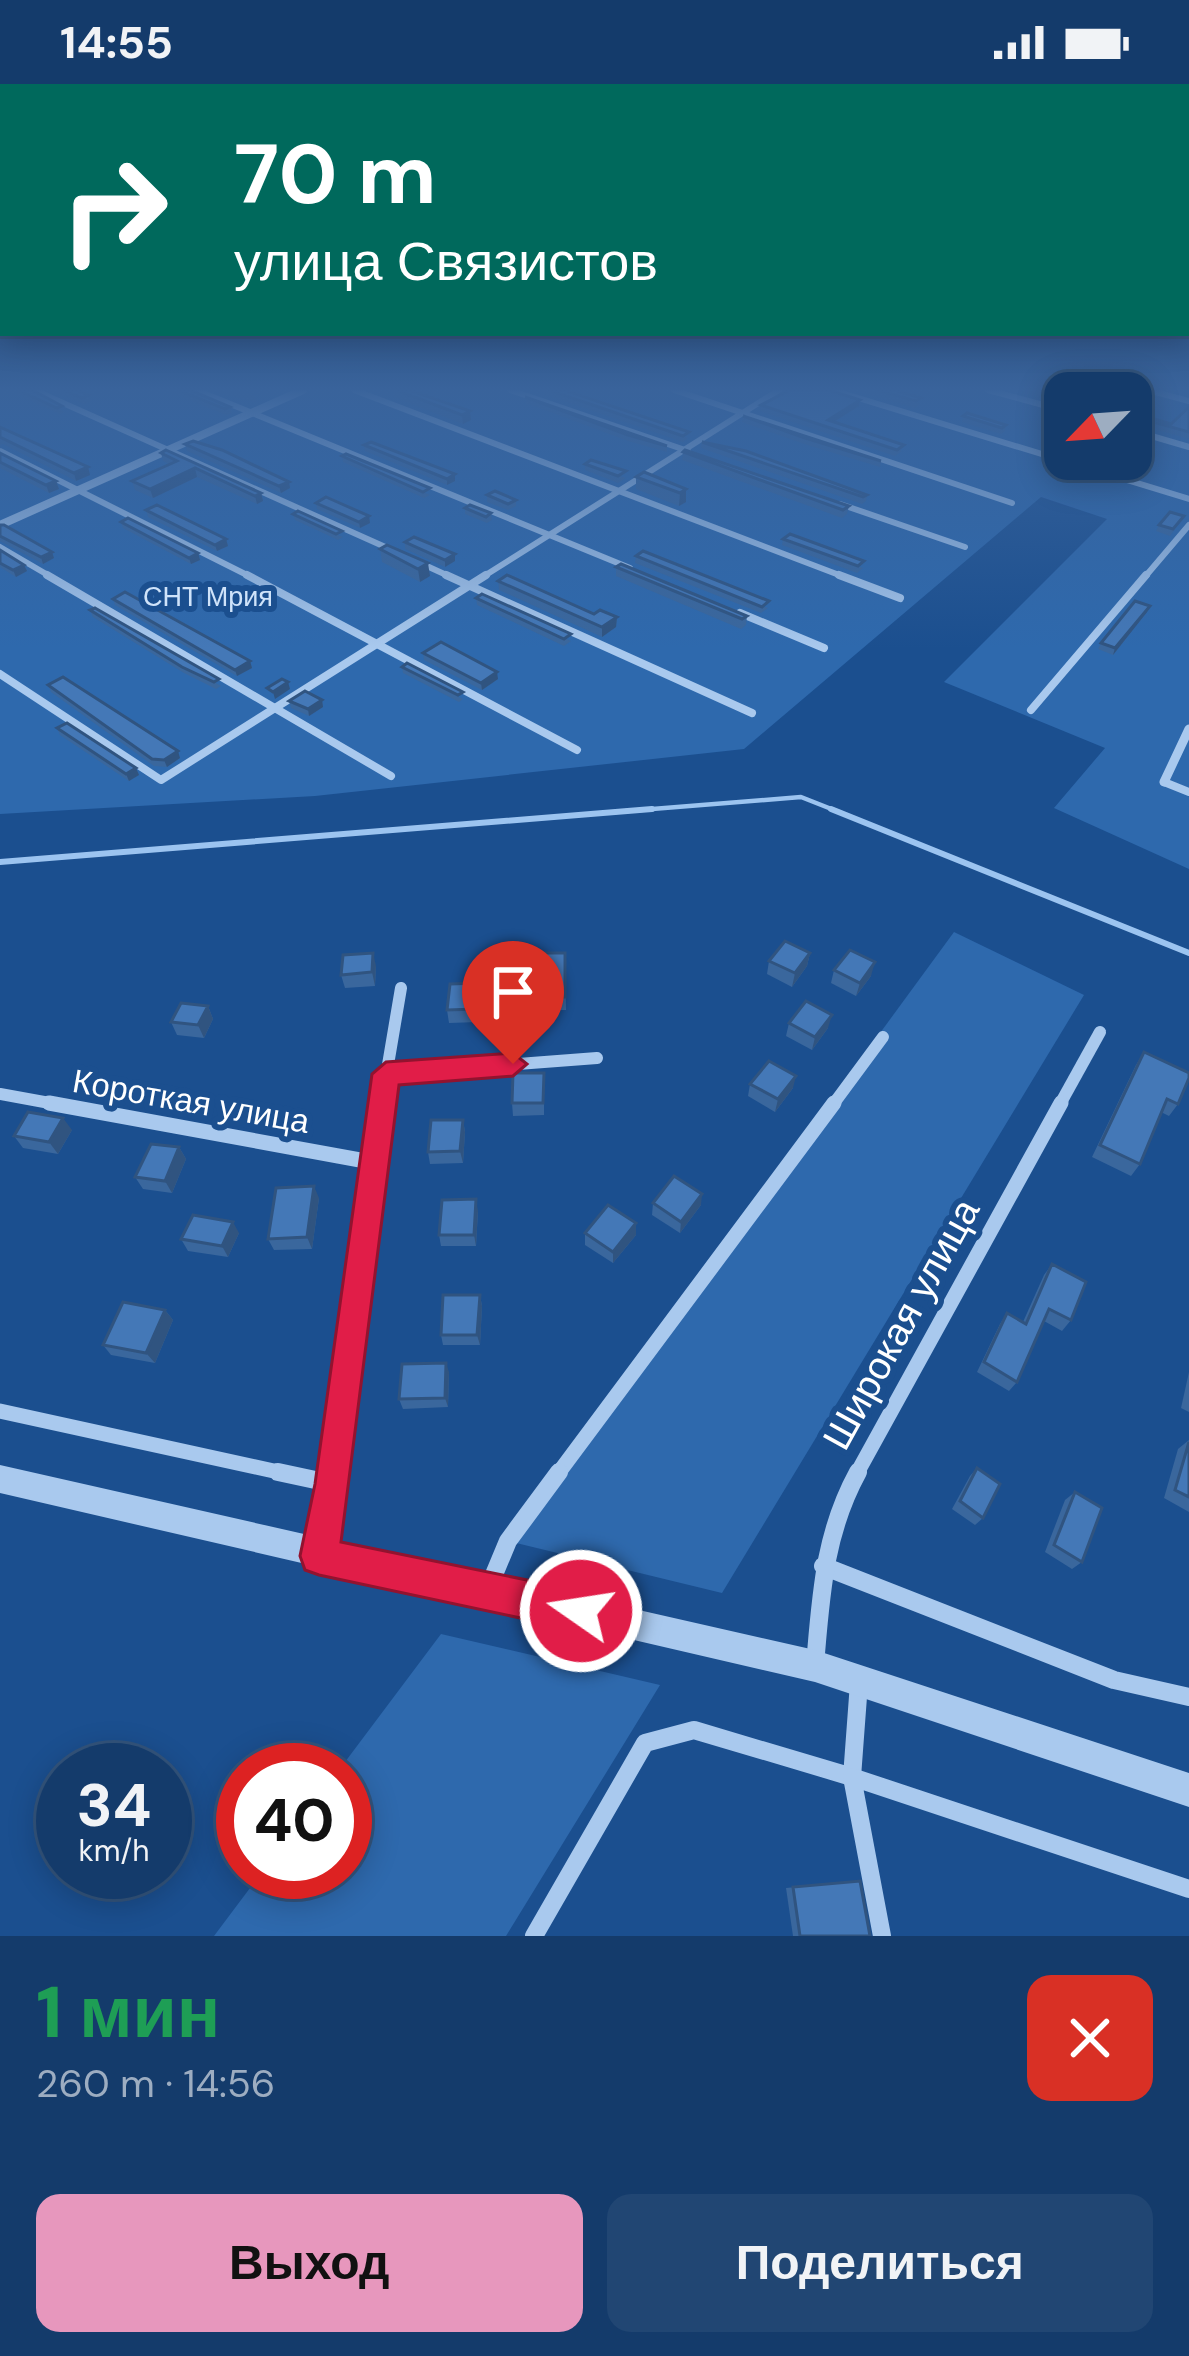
<!DOCTYPE html>
<html lang="ru">
<meta charset="utf-8">
<style>
:root{--surface:#143b6b;--page:#214673;--text:#f1f3f6;--muted:#9dadc1;--line:#33557e;--accent:#e797bd}
body{margin:0;font-family:"DM Sans",sans-serif;background:var(--page);color:var(--text);height:100vh;display:flex;flex-direction:column;font-size:45px;white-space:nowrap}
*{box-sizing:border-box;margin:0}
p{font-size:39px;color:var(--muted)}
.icon{flex:none;width:66px;height:66px;fill:none;stroke:currentColor;stroke-width:2;stroke-linecap:round;stroke-linejoin:round}
.map{position:relative;height:1852px;overflow:hidden}
.side{display:flex;flex-direction:column;background:var(--surface);flex:1}
.side>*{flex:none}
.hud{position:absolute;left:0px;top:0px;width:1191px;height:252px;box-shadow:0 6px 30px #0003,0 0 0 3px var(--line);background:#00695c;color:#fff;overflow:hidden}
.needle{width:78px;rotate:245deg}
.controls{position:absolute;left:1044px;top:288px;display:grid;gap:24px}
.controls a{display:grid;place-items:center;width:108px;height:108px;border-radius:24px;background:var(--surface);box-shadow:0 6px 30px #0003,0 0 0 3px var(--line);font-size:60px}
.speed{position:absolute;left:36px;top:1659px;display:flex;gap:24px;font-size:60px;font-weight:700;text-align:center}
.speed>*{display:grid;place-content:center;width:156px;height:156px;border-radius:50%;background:var(--surface);box-shadow:0 6px 30px #0003,0 0 0 3px var(--line);line-height:1}
.speed small{font-size:30px;font-weight:400}
.speed .limit{border:18px solid #d22;background:#fff;color:#111}
.pin{position:absolute;display:grid;place-items:center;width:102px;height:102px;color:#fff;margin:-123px -51px;border-radius:50% 50% 50% 0;rotate:-45deg;box-shadow:0 0 12px #0007}
.pin .icon{rotate:45deg}
.me{position:absolute;width:132px;margin:-66px;rotate:283deg;stroke-linejoin:round;filter:drop-shadow(0 0 9px #0008)}
.turn{display:flex;align-items:center;gap:42px;height:252px;padding:0 36px;font-size:54px}
.turn .icon{width:156px;height:156px;stroke-width:2.5}
.turn b{display:block;font-size:84px;line-height:102px}
.round{display:grid;place-items:center;flex:none;width:126px;height:126px;border-radius:24px;background:var(--page)}
.summary{display:flex;align-items:center;justify-content:space-between;height:204px;padding:0 36px}
h1{font-size:72px;font-weight:800;line-height:90px;color:#1e9e55}
.cta{display:flex;gap:24px;margin-top:auto;padding:24px 36px}
.cta a{flex:1;height:138px;border-radius:24px;background:var(--accent);color:#111;font-size:48px;font-weight:800;line-height:138px;text-align:center}
.cta a+a{background:var(--page);color:var(--text)}
.status{display:flex;justify-content:space-between;align-items:center;height:84px;padding:0 60px;background:var(--surface);direction:ltr}
.status svg{height:33px;fill:currentColor}
.map>svg:first-child{display:block}
.green{fill:#2e69ad;fill-rule:evenodd}
.lines{fill:none;stroke-linecap:round;stroke-linejoin:round}
.stream-far1{stroke:#9cc4f0;stroke-width:4.5}
.stream{stroke:#9cc4f0;stroke-width:6}
.service-far1{stroke:#a9c9ee;stroke-width:6}
.service{stroke:#a9c9ee;stroke-width:8}
.minor-far4{stroke:#a9c9ee;stroke-width:8}
.minor-far3{stroke:#a9c9ee;stroke-width:9}
.minor-far2{stroke:#a9c9ee;stroke-width:12}
.minor-far1{stroke:#a9c9ee;stroke-width:15}
.minor{stroke:#a9c9ee;stroke-width:18}
.tertiary{fill:#a9c9ee;fill-rule:evenodd}
.wall{fill:#3a679d}
.shaded-wall{fill:#305480}
.building{fill:#4478b7;stroke:#305480;stroke-width:3}
.route{fill:#e11d48;stroke:#92132f;stroke-width:3}
.labels{text-anchor:middle;dominant-baseline:central;stroke-width:12;stroke-linejoin:round;paint-order:stroke}
.far-park-label{font-size:27px;fill:#cfe3fa;stroke:#1b4f8f}
.street-label{font-size:33px;fill:#fff;stroke:#1b4f8f}
.near-street-label{font-size:39px;fill:#fff;stroke:#1b4f8f}
</style>
<div class="status"><b>14:55</b><svg viewBox="0 0 49 12"><path d="M0 12V9h3v3zM5 12V6h3v6zM10 12V3h3v9zM15 12V0h3v12zM26 1h20v11H26zM47 4h2v5h-2z"/></svg></div>
<div class="map">
<svg width="1189" height="1852" viewBox="0 0 1189 1852">
<rect width="100%" height="100%" fill="#1b4f8f"/>
<!-- green -->
<g class="green">
<path d="M0,306H1189V785L1054,724L1105,664L944,598L1107,435L1041,413L744,665L315,712L0,730ZM1065,309H1131V375H1065Z"/>
<polygon points="954,848 1084,911 722,1509 508,1457"/>
<polygon points="441,1550 660,1601 506,1852 214,1852 262,1788 345,1788 345,1686 339,1686"/>
</g>
<g class="lines">
<!-- stream-far1 -->
<polyline class="stream-far1" points="615,728 801,713 839,728"/>
<!-- stream -->
<g class="stream">
<polyline points="831,725 1189,869"/>
<polyline points="0,778 652,725"/>
</g>
<!-- service-far1 -->
<g class="service-far1">
<polyline points="34,306 392,466"/>
<polyline points="196,306 630,484"/>
<polyline points="354,306 847,494"/>
<polyline points="510,306 688,367"/>
<polyline points="674,306 1012,419"/>
<polyline points="832,306 1189,415"/>
<polyline points="988,306 1065,327"/>
<polyline points="1148,306 1189,317"/>
<polyline points="1131,346 1189,363"/>
<polyline points="0,367 253,494"/>
<polyline points="840,420 965,463"/>
<polyline points="0,463 53,494"/>
<polyline points="418,478 453,494"/>
<polyline points="481,494 779,306"/>
<polyline points="1144,494 1189,441"/>
</g>
<!-- service -->
<g class="service">
<polyline points="47,491 391,692"/>
<polyline points="247,491 577,666"/>
<polyline points="446,491 752,629"/>
<polyline points="839,491 900,514"/>
<polyline points="740,529 824,564"/>
<polyline points="0,590 161,696 486,491"/>
<polyline points="1031,626 1146,491"/>
<polyline points="1164,698 1189,708"/>
</g>
<!-- minor-far4 -->
<polyline class="minor-far4" points="0,441 303,306"/>
<!-- minor-far3 -->
<polyline class="minor-far3" points="1164,698 1189,645"/>
<!-- minor-far2 -->
<g class="minor-far2">
<polyline points="386,990 597,974"/>
<polyline points="0,1010 66,1022"/>
<polyline points="381,1022 401,904"/>
<polyline points="832,1022 883,953"/>
<polyline points="1059,1022 1100,948"/>
</g>
<!-- minor-far1 -->
<g class="minor-far1">
<polyline points="49,1019 371,1078"/>
<polyline points="0,1327 292,1391"/>
<polyline points="335,1391 381,1019"/>
<polyline points="557,1391 834,1019"/>
<polyline points="856,1391 1061,1019"/>
</g>
<!-- minor -->
<g class="minor">
<polyline points="278,1388 334,1400"/>
<polyline points="320,1465 335,1388"/>
<polyline points="823,1482 1114,1596 1189,1613"/>
<polyline points="488,1505 508,1457 559,1388"/>
<path d="M815,1581C821,1511 824,1450 858,1388"/>
<polyline points="534,1852 645,1659 694,1646 852,1693 859,1599"/>
<polyline points="882,1852 852,1693 1189,1805"/>
</g>
<!-- tertiary -->
<polygon class="tertiary" points="0,1381 815,1566 1189,1689 1189,1723 815,1598 0,1409"/>
</g>
<!-- wall -->
<g class="wall">
<polygon points="16,306 32,306 64,328 60,330 18,311"/>
<polygon points="51,306 76,306 89,311 91,317 84,320"/>
<polygon points="165,306 191,306 230,323 232,329 226,331"/>
<polygon points="209,306 239,306 255,312 256,318"/>
<polygon points="393,306 409,306 471,336 463,340 394,313"/>
<polygon points="544,306 564,306 688,354 683,358 544,310"/>
<polygon points="856,306 894,306 920,320 915,324"/>
<polygon points="1014,306 1091,306 1087,309 1065,309 1065,320"/>
<polygon points="525,313 667,362 667,368 628,357 526,319"/>
<polygon points="761,321 859,322 834,338 902,367 895,372 760,327"/>
<polygon points="1189,323 1189,355 1133,339 1131,341 1131,328 1171,340"/>
<polygon points="743,332 881,377 880,383 804,360 742,338"/>
<polygon points="963,332 1006,341 1005,347 1001,350 962,338"/>
<polygon points="0,343 88,383 90,391 76,397 3,360 0,361"/>
<polygon points="1131,345 1143,352 1141,358 1131,355"/>
<polygon points="1065,351 1065,369 1052,365 1054,359"/>
<polygon points="702,358 867,411 866,417 862,420 701,364"/>
<polygon points="185,360 289,398 290,404 281,409 187,367"/>
<polygon points="364,361 455,397 447,401 365,367"/>
<polygon points="683,368 849,422 847,430 842,434 682,376"/>
<polygon points="0,369 56,397 59,405 49,409 0,384"/>
<polygon points="161,369 261,409 263,417 257,420 197,393 153,414 135,406 132,397 169,380 163,377"/>
<polygon points="342,372 430,411 424,414 343,378"/>
<polygon points="1084,375 1111,375 1124,380 1122,387"/>
<polygon points="585,380 626,394 618,399 585,386"/>
<polygon points="636,393 686,405 686,418 679,422 636,405"/>
<polygon points="487,411 516,416 516,422 508,426 487,418"/>
<polygon points="316,419 369,432 370,439 360,444 317,425"/>
<polygon points="465,424 491,429 492,436 487,439 465,430"/>
<polygon points="146,426 226,455 228,462 217,467 148,433"/>
<polygon points="293,430 343,453 338,456 295,436"/>
<polygon points="1184,432 1170,452 1156,447 1159,441"/>
<polygon points="121,438 198,469 200,476 191,480 123,444"/>
<polygon points="0,441 52,468 54,474 43,480 0,457"/>
<polygon points="783,455 863,484 857,489 782,461"/>
<polygon points="405,458 455,477 445,483 405,465"/>
<polygon points="387,461 430,492 420,498 382,478 380,465"/>
<polygon points="0,466 24,481 27,487 16,493 0,483"/>
<polygon points="636,472 768,524 761,529 635,479"/>
<polygon points="616,483 747,532 746,541 741,545 616,492"/>
<polygon points="498,497 594,530 617,533 616,543 602,553 499,506"/>
<polygon points="476,514 571,557 564,562 477,521"/>
<polygon points="113,515 250,577 252,584 237,592 115,521"/>
<polygon points="90,526 221,602 216,605 184,589 93,533"/>
<polygon points="1147,528 1113,571 1098,565 1101,559"/>
<polygon points="423,569 498,595 482,606 424,576"/>
<polygon points="402,583 463,615 459,618 403,589"/>
<polygon points="48,601 180,674 167,683 154,682 51,608"/>
<polygon points="322,616 323,623 309,632 291,624 289,617"/>
<polygon points="57,644 136,684 139,691 129,697 60,651"/>
<polygon points="565,869 566,926 533,926 532,913"/>
<polygon points="810,869 807,882 792,903 767,890 769,877"/>
<polygon points="376,882 375,902 345,904 341,891"/>
<polygon points="834,886 871,892 856,912 831,899"/>
<polygon points="479,899 481,912 479,938 449,939 447,926"/>
<polygon points="208,922 213,935 204,954 177,951 171,938"/>
<polygon points="789,939 828,944 812,966 786,952"/>
<polygon points="1144,968 1178,1020 1169,1032 1161,1028 1140,1080 1131,1092 1092,1073 1136,981"/>
<polygon points="544,989 544,1031 513,1032 512,1019"/>
<polygon points="750,1000 793,1004 775,1028 748,1012"/>
<polygon points="463,1036 465,1048 463,1079 430,1080 428,1068"/>
<polygon points="72,1046 58,1070 23,1064 14,1052"/>
<polygon points="179,1063 186,1075 172,1109 143,1105 135,1093"/>
<polygon points="319,1114 312,1165 274,1166 268,1155"/>
<polygon points="653,1119 701,1121 680,1149 652,1131"/>
<polygon points="478,1127 476,1162 441,1162 439,1151"/>
<polygon points="239,1149 228,1173 188,1167 181,1155"/>
<polygon points="585,1149 636,1151 613,1179 585,1161"/>
<polygon points="1052,1180 1071,1236 1062,1247 1044,1237 1017,1298 1009,1307 977,1288 1000,1240 1007,1229 1023,1238 1044,1191"/>
<polygon points="480,1211 482,1222 480,1261 443,1261 441,1251"/>
<polygon points="165,1226 173,1236 155,1279 111,1271 103,1261"/>
<polygon points="449,1288 448,1323 403,1325 399,1315"/>
<polygon points="1189,1288 1189,1328 1181,1324"/>
<polygon points="1189,1356 1189,1428 1164,1414 1178,1365"/>
<polygon points="977,1384 983,1434 975,1441 952,1425 970,1392"/>
<polygon points="1075,1408 1082,1478 1072,1485 1045,1468 1065,1416"/>
<polygon points="860,1797 870,1852 793,1852 786,1804"/>
</g>
<!-- shaded-wall -->
<g class="shaded-wall">
<polygon points="860,316 859,322 827,342 828,336"/>
<polygon points="470,327 471,336 463,340 462,331"/>
<polygon points="88,383 90,391 76,397 74,389"/>
<polygon points="195,384 197,393 153,414 150,405"/>
<polygon points="455,390 455,397 447,401 447,395"/>
<polygon points="56,397 59,405 49,409 46,401"/>
<polygon points="289,398 290,404 281,409 279,402"/>
<polygon points="686,405 686,418 679,422 680,409"/>
<polygon points="261,409 263,417 257,420 255,412"/>
<polygon points="369,432 370,439 360,444 359,438"/>
<polygon points="226,455 228,462 217,467 215,461"/>
<polygon points="52,468 54,474 43,480 41,473"/>
<polygon points="198,469 200,476 191,480 189,474"/>
<polygon points="455,470 455,477 445,483 445,476"/>
<polygon points="428,479 430,492 420,498 418,485"/>
<polygon points="24,481 27,487 16,493 13,486"/>
<polygon points="1150,522 1147,528 1113,571 1115,564"/>
<polygon points="617,533 616,543 602,553 602,543"/>
<polygon points="250,577 252,584 237,592 235,586"/>
<polygon points="497,588 498,595 482,606 481,599"/>
<polygon points="288,598 290,605 275,615 273,608"/>
<polygon points="322,616 323,623 309,632 308,625"/>
<polygon points="178,667 180,674 167,683 164,676"/>
<polygon points="136,684 139,691 129,697 126,690"/>
<polygon points="373,869 376,882 375,902 372,888"/>
<polygon points="810,869 807,882 792,903 795,889"/>
<polygon points="875,878 871,892 856,912 860,899"/>
<polygon points="479,899 481,912 479,938 477,925"/>
<polygon points="208,922 213,935 204,954 198,941"/>
<polygon points="832,931 828,944 812,966 815,953"/>
<polygon points="796,992 793,1004 775,1028 778,1015"/>
<polygon points="63,1034 72,1046 58,1070 49,1058"/>
<polygon points="463,1036 465,1048 463,1079 460,1067"/>
<polygon points="179,1063 186,1075 172,1109 165,1097"/>
<polygon points="314,1102 319,1114 312,1165 307,1153"/>
<polygon points="702,1110 701,1121 680,1149 681,1138"/>
<polygon points="476,1115 478,1127 476,1162 474,1151"/>
<polygon points="233,1138 239,1149 228,1173 222,1162"/>
<polygon points="636,1139 636,1151 613,1179 613,1168"/>
<polygon points="480,1211 482,1222 480,1261 477,1251"/>
<polygon points="165,1226 173,1236 155,1279 146,1269"/>
<polygon points="446,1279 449,1288 448,1323 445,1314"/>
</g>
<!-- building -->
<g class="building">
<polygon points="18,306 32,306 62,322 57,324"/>
<polygon points="63,306 76,306 89,311 82,314"/>
<polygon points="178,306 190,306 230,323 225,325"/>
<polygon points="396,306 409,306 470,327 462,331"/>
<polygon points="549,306 564,306 689,348 683,352"/>
<polygon points="790,306 829,306 860,316 828,336 904,361 897,366 761,321"/>
<polygon points="877,306 894,306 921,314 916,317"/>
<polygon points="1036,306 1085,306 1081,309 1065,309 1065,314"/>
<polygon points="525,313 667,362 628,351"/>
<polygon points="1189,323 1189,348 1135,333 1131,338 1131,328 1171,340"/>
<polygon points="967,329 1006,341 1002,344 963,332"/>
<polygon points="743,332 881,377 805,354"/>
<polygon points="0,343 88,383 74,389 0,353"/>
<polygon points="1065,351 1065,362 1054,359"/>
<polygon points="193,357 222,366 289,398 279,402 185,360"/>
<polygon points="371,358 455,390 447,395 364,361"/>
<polygon points="702,358 746,367 867,411 863,413"/>
<polygon points="166,366 261,409 255,412 195,384 150,405 132,397 177,377 161,369"/>
<polygon points="685,366 849,422 843,426 683,368"/>
<polygon points="0,369 56,397 46,401 0,378"/>
<polygon points="346,370 430,404 423,408 342,372"/>
<polygon points="591,376 626,387 618,392 585,380"/>
<polygon points="644,388 686,405 680,409 636,393"/>
<polygon points="495,407 516,416 508,420 487,411"/>
<polygon points="326,413 369,432 359,438 316,419"/>
<polygon points="157,421 226,455 215,461 146,426"/>
<polygon points="470,421 491,429 486,433 465,424"/>
<polygon points="298,427 342,447 336,450 293,430"/>
<polygon points="1170,428 1184,432 1173,445 1159,441"/>
<polygon points="128,434 198,469 189,474 121,438"/>
<polygon points="0,441 4,441 52,468 41,473 0,452"/>
<polygon points="790,450 864,477 858,482 783,455"/>
<polygon points="414,453 455,470 445,476 405,458"/>
<polygon points="387,461 428,479 418,485 380,465"/>
<polygon points="0,466 24,481 13,486 0,479"/>
<polygon points="643,467 769,517 762,523 636,472"/>
<polygon points="621,480 747,532 742,535 616,483"/>
<polygon points="507,491 594,530 600,526 617,533 602,543 498,497"/>
<polygon points="125,508 250,577 235,586 113,515"/>
<polygon points="482,510 571,550 564,555 476,514"/>
<polygon points="1135,517 1150,522 1115,564 1101,559"/>
<polygon points="95,524 219,595 214,598 182,583 90,526"/>
<polygon points="441,558 497,588 481,599 423,569"/>
<polygon points="407,579 463,608 458,611 402,583"/>
<polygon points="63,593 178,667 164,676 152,675 48,601"/>
<polygon points="282,595 288,598 273,608 267,604"/>
<polygon points="305,607 322,616 308,625 289,617"/>
<polygon points="67,639 136,684 126,690 57,644"/>
<polygon points="785,857 810,869 795,889 769,877"/>
<polygon points="850,866 875,878 860,899 834,886"/>
<polygon points="373,869 372,888 341,891 343,871"/>
<rect x="532" y="869" width="33" height="44"/>
<polygon points="479,899 477,925 447,926 450,900"/>
<polygon points="806,917 832,931 815,953 789,939"/>
<polygon points="181,919 208,922 198,941 171,938"/>
<polygon points="1144,968 1189,989 1189,994 1178,1020 1167,1015 1140,1080 1100,1061"/>
<polygon points="769,977 796,992 778,1015 750,1000"/>
<polygon points="513,989 544,989 543,1019 512,1019"/>
<polygon points="28,1028 63,1034 49,1058 14,1052"/>
<polygon points="431,1036 463,1036 460,1067 428,1068"/>
<polygon points="151,1060 179,1063 165,1097 135,1093"/>
<polygon points="674,1092 702,1110 681,1138 653,1119"/>
<polygon points="314,1102 307,1153 268,1155 276,1104"/>
<polygon points="476,1115 474,1151 439,1151 442,1116"/>
<polygon points="608,1121 636,1139 613,1168 585,1149"/>
<polygon points="193,1131 233,1138 222,1162 181,1155"/>
<polygon points="1052,1180 1086,1198 1071,1236 1049,1225 1017,1298 984,1278 1007,1229 1026,1240"/>
<polygon points="443,1211 480,1211 477,1251 441,1251"/>
<polygon points="123,1218 165,1226 146,1269 103,1261"/>
<polygon points="446,1279 445,1314 399,1315 402,1280"/>
<polygon points="1189,1358 1189,1413 1175,1406"/>
<polygon points="977,1384 1000,1400 983,1434 960,1417"/>
<polygon points="1075,1408 1102,1424 1082,1478 1054,1461"/>
<polygon points="860,1797 870,1852 800,1852 793,1803"/>
</g>
<!-- sky -->
<linearGradient id="sky" x2="0" y2="1"><stop stop-color="#0f2b4f"/><stop offset="0.54" stop-color="#39639b"/><stop offset="1" stop-color="#39639b" stop-opacity="0"/></linearGradient>
<rect width="1189" height="565" fill="url(#sky)"/>
<!-- route -->
<polygon class="route" points="513,969 527,980 513,992 399,1001 341,1458 581,1507 595,1513 601,1527 595,1541 581,1547 319,1491 305,1486 300,1472 315,1400 372,990 386,978"/>
<g class="labels">
<!-- far-park labels -->
<g class="far-park-label">
<text x="208" y="512">СНТ Мрия</text>
</g>
<!-- street labels -->
<g class="street-label">
<text transform="translate(191 1017) rotate(10)">Короткая улица</text>
</g>
<!-- near-street labels -->
<g class="near-street-label">
<text transform="translate(901 1240) rotate(-61)">Широкая улица</text>
</g>
</g>
</svg>
<div class="controls">
<a><svg class="needle" viewBox="-14 -14 28 28"><path d="M0-13l5 13h-10z" fill="#e53935"/><path d="M0 13l5-13h-10z" fill="#9dadc1"/></svg></a>
</div>
<div class="speed"><div>34<small>km/h</small></div><div class="limit">40</div></div>
<div class="pin" style="left:513px;top:980px;background:#d93025"><svg class="icon" aria-label="arrive" viewBox="0 0 24 24"><path d="M6 21V4h12l-3 4 3 4H6"/></svg></div>
<svg class="me" style="left:581px;top:1527px" viewBox="-20 -20 40 40"><circle r="17" fill="#e11d48" stroke="#fff" stroke-width="3"/><path d="M0-11L8 9 0 5-8 9z" fill="#fff"/></svg>
<div class="hud">
<div class="turn"><svg class="icon" aria-label="right" viewBox="0 0 24 24"><path d="M7 20v-9h11M14 6l5 5-5 5"/></svg><div><b>70 m</b>улица Связистов</div></div>
</div>
</div>
<section class="side">
<div class="summary"><div><h1>1 мин</h1><p>260 m · 14:56</p></div><a class="round" style="background:#d93025;color:#fff"><svg class="icon" aria-label="close" viewBox="0 0 24 24"><path d="M6 6l12 12M18 6L6 18"/></svg></a></div>
<div class="cta"><a>Выход</a><a>Поделиться</a></div>
</section>
